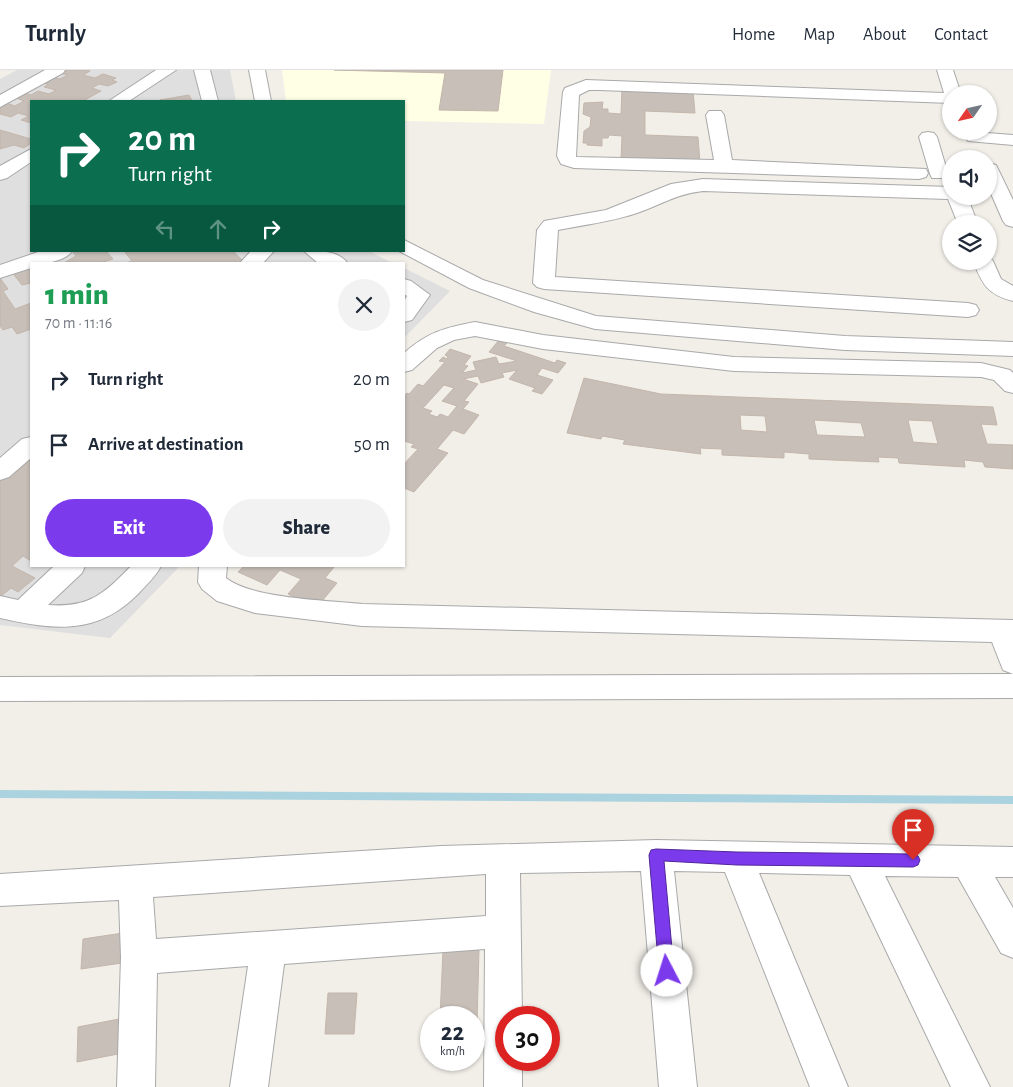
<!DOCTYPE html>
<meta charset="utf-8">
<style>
:root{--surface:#fff;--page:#f2f2f3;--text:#1f2937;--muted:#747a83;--line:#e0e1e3;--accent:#7c3aed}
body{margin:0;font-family:"Alegreya Sans",sans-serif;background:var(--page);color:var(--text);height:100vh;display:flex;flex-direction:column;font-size:19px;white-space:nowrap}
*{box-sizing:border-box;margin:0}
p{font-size:16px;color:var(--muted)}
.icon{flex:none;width:28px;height:28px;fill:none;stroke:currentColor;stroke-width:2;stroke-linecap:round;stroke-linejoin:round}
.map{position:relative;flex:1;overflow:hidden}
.side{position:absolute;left:30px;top:192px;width:375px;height:305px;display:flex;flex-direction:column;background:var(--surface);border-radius:0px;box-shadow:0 1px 4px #0004}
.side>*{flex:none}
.hud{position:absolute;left:30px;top:30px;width:375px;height:152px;border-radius:0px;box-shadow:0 1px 4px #0004;background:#0b6e4f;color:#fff;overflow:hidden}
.needle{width:32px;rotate:236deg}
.controls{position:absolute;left:942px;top:15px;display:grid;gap:10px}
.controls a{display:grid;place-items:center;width:55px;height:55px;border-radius:50%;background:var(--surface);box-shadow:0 1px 4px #0004;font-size:25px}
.speed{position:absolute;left:420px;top:936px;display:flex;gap:10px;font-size:25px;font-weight:700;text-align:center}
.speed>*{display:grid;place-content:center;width:65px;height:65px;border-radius:50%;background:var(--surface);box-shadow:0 1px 4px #0004;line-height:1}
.speed small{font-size:12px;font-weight:400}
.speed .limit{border:8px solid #d22;background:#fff;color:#111}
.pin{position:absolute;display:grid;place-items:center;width:42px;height:42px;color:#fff;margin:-51px -21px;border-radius:50% 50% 50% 0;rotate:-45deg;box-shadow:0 0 5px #0007}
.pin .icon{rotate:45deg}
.me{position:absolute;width:55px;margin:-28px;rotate:355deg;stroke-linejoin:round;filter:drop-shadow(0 0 4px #0008)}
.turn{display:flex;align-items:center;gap:18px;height:105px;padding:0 15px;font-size:22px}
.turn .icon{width:65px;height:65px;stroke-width:2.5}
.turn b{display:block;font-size:35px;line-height:42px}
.lanes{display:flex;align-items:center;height:48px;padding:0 15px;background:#0003;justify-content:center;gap:25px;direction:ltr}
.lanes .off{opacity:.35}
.round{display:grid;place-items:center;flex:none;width:52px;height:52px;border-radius:26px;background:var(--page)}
.overview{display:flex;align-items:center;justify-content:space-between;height:85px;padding:0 15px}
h1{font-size:30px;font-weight:800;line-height:38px;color:#1e9e55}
.primary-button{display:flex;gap:10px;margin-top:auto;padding:10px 15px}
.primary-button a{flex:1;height:58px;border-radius:30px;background:var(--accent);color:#fff;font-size:20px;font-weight:800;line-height:58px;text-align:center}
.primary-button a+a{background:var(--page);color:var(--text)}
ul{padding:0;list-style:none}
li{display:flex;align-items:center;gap:15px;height:65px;padding:0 15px}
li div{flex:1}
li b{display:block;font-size:19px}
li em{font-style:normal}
header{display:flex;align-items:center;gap:30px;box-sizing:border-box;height:70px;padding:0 25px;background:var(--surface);border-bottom:1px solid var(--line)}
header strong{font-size:24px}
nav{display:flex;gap:28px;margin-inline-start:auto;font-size:18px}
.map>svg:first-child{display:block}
.residential{fill:#e0dfdf}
.education{fill:#ffffe5}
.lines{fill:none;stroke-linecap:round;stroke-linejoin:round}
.stream{fill:#aad3df;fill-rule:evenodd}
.building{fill:#c7bfb8;stroke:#c4b6ab;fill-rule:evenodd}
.minor-casing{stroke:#a9a9a9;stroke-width:2}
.tertiary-casing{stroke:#a9a9a9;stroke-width:2}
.minor{fill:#fff;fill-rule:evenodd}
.tertiary{fill:#fff;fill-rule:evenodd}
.route{fill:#7c3aed;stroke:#51269a}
</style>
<header>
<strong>Turnly</strong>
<nav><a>Home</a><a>Map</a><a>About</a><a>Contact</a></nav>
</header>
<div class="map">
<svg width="1013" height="1017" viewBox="0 0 1013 1017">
<rect width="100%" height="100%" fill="#f2efe9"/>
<!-- residential -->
<g class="residential">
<polygon points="17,0 230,0 236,31 31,31 31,181 369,181 394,194 31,194 31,496 180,496 110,568 0,555 0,9"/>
<polygon points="404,198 450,221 404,268"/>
</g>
<!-- education -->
<polygon class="education" points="282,0 551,0 544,54 404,51 404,31 286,31"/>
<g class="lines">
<!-- stream -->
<polygon class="stream" points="0,720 1013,726 1013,734 0,728"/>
</g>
<!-- building -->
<g class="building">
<polygon points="64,0 88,0 90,1 83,5 95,8 103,4 116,8 112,10 117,12 108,16 99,14 92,18 101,21 83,31 31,31 31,53 21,50 29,46 18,43 11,47 0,44 0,37 6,33 15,36 24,31 16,28 24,23 31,25 38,21 49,24 56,20 44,17 48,14 43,13 53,7 60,9 68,5 59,3"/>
<polygon points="334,0 503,0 498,41 439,40 445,3"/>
<polygon points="622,18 693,21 695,43 645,41 645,65 698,67 700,93 621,89 622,66 609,65 608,68 602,68 602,76 587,75 587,73 583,73 584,61 590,57 591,47 583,44 584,33 603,32 602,39 608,39 608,43 621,44"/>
<polygon points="189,25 192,31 160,30"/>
<polygon points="0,60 31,69 31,73 24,78 14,75 0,79"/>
<polygon points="72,181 106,181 113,189 103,192 105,194 62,194 76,186"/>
<polygon points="124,181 233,181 245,193 123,194 132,191"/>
<polygon points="31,194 31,213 22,215 11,201"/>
<polygon points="0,208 8,219 3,221 15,239 31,233 31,259 17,264 12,257 3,260 0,256"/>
<path d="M499,270L508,272L504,276L555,293L557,290L566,293L558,303L542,298L537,305L553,310L542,324L532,321L535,318L509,309L517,300L502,303L504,307L481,313L478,306L463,309L478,314L464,331L469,332L463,339L479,345L464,364L453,360L437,379L448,383L414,422L404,418V394L418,379L411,377L414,374L404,371V326L407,323L409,324L418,314L423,316L445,292L439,291L443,287L447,289L448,287L445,285L450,279L471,286L464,295L468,296L462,303L476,300L473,292L496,287L499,294L517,291L489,282ZM444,315L454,318L442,331L457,336L448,347L440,344L437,347L429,344L432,341L423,338Z"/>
<path d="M584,308L661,324L993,337L997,355L981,354L987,374L1013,375V399L985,397L983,392L964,390L965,397L899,393L898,388L878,387L879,392L809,389V384L784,382V388L722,385V379L700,378L701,384L623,374L625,370L602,366L601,369L567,363ZM740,345L765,346L767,362L741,360ZM814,350L861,353L865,367L817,365ZM908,350L932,351L938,374L913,372Z"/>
<polygon points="31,383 31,491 23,486 12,496 35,508 18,522 11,518 0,527 0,408"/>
<polygon points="244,496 335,496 325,508 337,513 317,537 288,524 301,509 280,500 267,515 238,502"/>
<polygon points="123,863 122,893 81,899 83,869"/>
<polygon points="443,880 479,880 477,954 474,954 474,948 440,948"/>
<polygon points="328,923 357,923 354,964 325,964"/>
<polygon points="119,949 118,984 77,992 78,957"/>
</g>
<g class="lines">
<defs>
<g id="minor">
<polygon points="45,0 65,0 63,3 0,37 0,25"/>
<polygon points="156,0 176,0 129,31 109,31"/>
<polygon points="194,0 210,0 218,31 202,31"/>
<polygon points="249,0 265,0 271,31 255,31"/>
<polygon points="937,0 953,0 961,24 951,24 951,33 599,20 589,20 579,25 576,87 714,90 706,45 709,41 721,41 724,45 732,90 926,99 928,103 926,107 919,109 574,98 561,94 557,86 563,22 565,18 586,10 944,23"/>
<polygon points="928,62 934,63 937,67 948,104 946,108 932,108 930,104 919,67 922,63"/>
<polygon points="974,62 1013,65 1013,75 968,71 965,67 968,63"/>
<polygon points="31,79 31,92 7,108 0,110 0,96"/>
<polygon points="989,93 996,95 998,99 1013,130 1013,157 1006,155 1003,151 989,119"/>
<path d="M703,109L951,117V126H967L978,154H958L948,129L703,121C675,124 659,136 634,144C609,152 583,155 558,160L555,207L968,233L976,235L979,240L976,245L968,247L544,219L537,217L533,213L537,160L544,151L606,140L671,114Z"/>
<polygon points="404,170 483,210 596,246 845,266 1013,272 1013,286 845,280 595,259 534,242 469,218 399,181 404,181"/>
<path d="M41,181H72C65,192 43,194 31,194V198L0,208V195Z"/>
<polygon points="251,181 274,181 262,194 239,194"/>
<path d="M304,181C319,181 339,180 348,194H319Z"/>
<path d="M989,186L993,191L1001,209L1013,216V231C988,225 982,214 973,191H989Z"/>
<polygon points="404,209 411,211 430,225 412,250 404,252 404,231 407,226 404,224"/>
<path d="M475,252L543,265L734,287L981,293L1010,300L1013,303V323L1005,321L994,310L981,307L734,301L543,279L475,266L454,270L437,278L412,300L404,302V283C428,262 444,258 475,252Z"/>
<polygon points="31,367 31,388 9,407 0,410 0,388 22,369"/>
<path d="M54,496H85L82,503L48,535C89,538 104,524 131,496H161C156,506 147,514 139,523C97,566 54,560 0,548V526L18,530Z"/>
<path d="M199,496H227L226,508C253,529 327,530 362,534L1013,550V604L1003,600L992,572L362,556L255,543L217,531L202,519L198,512Z"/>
<path d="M656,770L1013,777V807H995L1013,838V888L1001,883L958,807L885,806L990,1017H951L850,805L759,803L848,1017H810L725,802L674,801L697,1017H659L641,801L520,803L522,948H506V990H522V1017H484L485,879L284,894L268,1017H230L248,896L157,903L155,1017H117L121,887L119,830L0,836V804L441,776ZM486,804V846L156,869L153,827Z"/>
</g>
<polygon id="tertiary" points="1013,604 1013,628 0,631 0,607"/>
</defs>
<!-- minor casing -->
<use href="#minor" class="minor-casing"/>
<!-- tertiary casing -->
<use href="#tertiary" class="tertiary-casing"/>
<!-- minor -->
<use href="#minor" class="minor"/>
<!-- tertiary -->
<use href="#tertiary" class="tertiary"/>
</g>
<!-- route -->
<polygon class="route" points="656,779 737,782 913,784 918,786 920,790 918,795 913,797 737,795 664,791 674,901 672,906 667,908 662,906 659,901 649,785 651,780"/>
</svg>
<div class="controls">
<a><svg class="needle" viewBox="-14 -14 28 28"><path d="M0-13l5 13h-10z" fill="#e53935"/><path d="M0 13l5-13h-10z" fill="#747a83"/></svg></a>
<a><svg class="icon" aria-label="sound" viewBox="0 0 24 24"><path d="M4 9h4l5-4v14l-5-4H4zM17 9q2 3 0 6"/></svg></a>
<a><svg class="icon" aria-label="layers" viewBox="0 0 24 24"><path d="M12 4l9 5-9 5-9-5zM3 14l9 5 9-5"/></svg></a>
</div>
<div class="speed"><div>22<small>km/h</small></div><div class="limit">30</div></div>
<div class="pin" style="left:913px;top:790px;background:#d93025"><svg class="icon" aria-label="arrive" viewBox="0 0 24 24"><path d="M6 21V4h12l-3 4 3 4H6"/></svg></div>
<svg class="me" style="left:667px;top:901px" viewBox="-20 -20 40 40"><circle r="19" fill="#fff"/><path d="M0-13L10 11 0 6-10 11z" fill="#7c3aed"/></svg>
<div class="hud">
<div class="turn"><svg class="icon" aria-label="right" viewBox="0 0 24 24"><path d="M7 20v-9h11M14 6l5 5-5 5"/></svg><div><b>20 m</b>Turn right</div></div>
<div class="lanes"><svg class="icon off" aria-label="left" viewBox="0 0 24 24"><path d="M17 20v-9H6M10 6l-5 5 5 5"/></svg><svg class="icon off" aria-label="ahead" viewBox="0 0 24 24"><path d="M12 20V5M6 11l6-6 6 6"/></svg><svg class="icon" aria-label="right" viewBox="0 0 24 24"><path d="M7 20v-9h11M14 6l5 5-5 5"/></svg></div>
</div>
<section class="side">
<div class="overview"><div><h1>1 min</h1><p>70 m · 11:16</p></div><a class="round"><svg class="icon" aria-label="close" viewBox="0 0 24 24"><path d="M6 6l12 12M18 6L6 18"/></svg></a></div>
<ul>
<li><svg class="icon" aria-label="right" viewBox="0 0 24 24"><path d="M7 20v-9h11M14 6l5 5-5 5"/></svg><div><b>Turn right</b></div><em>20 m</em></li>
<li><svg class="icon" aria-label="arrive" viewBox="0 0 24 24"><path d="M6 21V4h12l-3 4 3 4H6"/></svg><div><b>Arrive at destination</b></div><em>50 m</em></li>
</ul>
<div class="primary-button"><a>Exit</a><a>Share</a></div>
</section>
</div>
